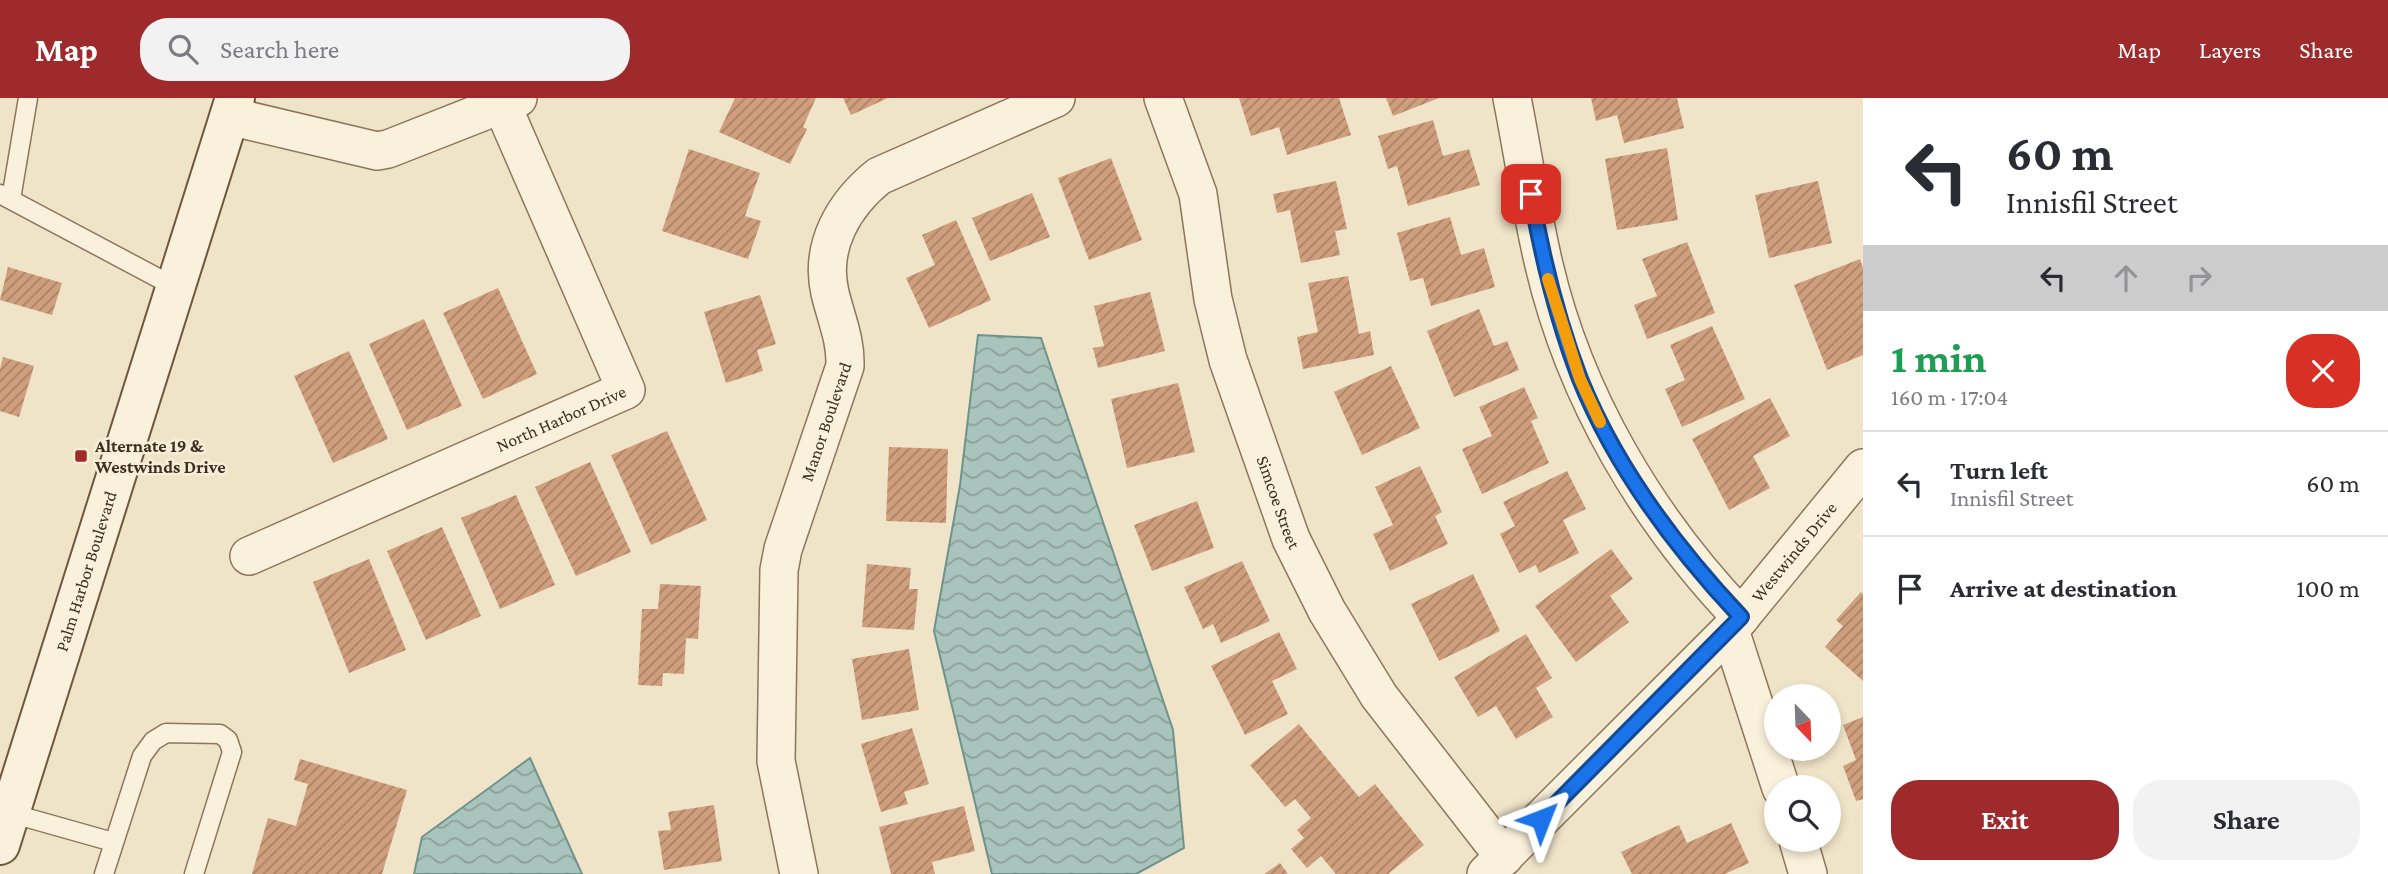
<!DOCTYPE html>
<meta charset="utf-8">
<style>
:root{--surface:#fff;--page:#f2f2f3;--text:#2b2b33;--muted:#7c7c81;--line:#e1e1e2;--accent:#9e2a2b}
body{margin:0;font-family:"Crimson Pro",serif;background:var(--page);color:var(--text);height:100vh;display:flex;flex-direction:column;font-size:26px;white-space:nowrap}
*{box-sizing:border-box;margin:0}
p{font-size:23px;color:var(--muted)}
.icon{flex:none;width:38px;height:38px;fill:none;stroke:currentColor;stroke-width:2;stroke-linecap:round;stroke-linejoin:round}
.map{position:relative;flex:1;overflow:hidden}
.drawer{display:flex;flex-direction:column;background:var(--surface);width:525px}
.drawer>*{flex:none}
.hud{background:#fff;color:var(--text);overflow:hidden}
.needle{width:46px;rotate:157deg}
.buttons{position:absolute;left:1764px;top:586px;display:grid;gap:14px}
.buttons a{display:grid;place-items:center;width:77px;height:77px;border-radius:50%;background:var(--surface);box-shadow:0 4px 10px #0003;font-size:35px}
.pin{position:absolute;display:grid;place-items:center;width:60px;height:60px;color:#fff;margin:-30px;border-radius:14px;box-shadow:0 4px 10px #0006}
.me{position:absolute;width:77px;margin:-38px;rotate:45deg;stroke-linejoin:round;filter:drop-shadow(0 0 5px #0008)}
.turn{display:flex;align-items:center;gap:24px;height:147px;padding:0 28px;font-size:32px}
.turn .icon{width:91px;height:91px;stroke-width:2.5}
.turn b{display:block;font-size:49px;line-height:60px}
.lanes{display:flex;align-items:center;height:66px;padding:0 28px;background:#0003;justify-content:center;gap:35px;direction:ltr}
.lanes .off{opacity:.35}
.round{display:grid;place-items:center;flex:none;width:74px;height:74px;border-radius:28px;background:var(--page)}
.head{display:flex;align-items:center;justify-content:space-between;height:119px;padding:0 28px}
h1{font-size:42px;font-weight:700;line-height:52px;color:#1e9e55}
.button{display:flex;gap:14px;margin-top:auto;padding:14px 28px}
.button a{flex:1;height:80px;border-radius:28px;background:var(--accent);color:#fff;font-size:28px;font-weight:700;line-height:80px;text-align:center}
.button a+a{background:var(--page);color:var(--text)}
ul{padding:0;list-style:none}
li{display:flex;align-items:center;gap:21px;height:105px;padding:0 28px;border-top:2px solid var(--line)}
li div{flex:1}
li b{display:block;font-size:26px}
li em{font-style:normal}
header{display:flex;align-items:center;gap:42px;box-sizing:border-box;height:98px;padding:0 35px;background:var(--accent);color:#fff}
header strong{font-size:33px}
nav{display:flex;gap:38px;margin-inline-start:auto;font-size:24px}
.search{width:490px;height:63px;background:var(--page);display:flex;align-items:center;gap:18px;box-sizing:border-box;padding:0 24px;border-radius:28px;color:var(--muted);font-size:26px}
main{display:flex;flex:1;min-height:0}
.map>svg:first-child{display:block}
.water{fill:url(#water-waves);stroke:#6f938a;stroke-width:2}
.building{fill:url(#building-hatch)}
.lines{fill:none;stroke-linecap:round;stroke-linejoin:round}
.service-casing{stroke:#8d765c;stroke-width:21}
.minor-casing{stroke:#8d765c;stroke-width:40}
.secondary-casing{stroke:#6f573f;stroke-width:42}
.service{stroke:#faf1dc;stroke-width:18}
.minor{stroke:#faf1dc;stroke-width:37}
.secondary{stroke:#faf1dc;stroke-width:38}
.route-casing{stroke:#114b97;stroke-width:18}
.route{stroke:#1a73e8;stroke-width:12}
.slow{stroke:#f59e0b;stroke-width:12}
.poi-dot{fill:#9e2a2b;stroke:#f7eed8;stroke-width:2.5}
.labels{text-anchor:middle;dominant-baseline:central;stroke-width:5;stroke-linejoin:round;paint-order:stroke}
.street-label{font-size:18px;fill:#3d2e20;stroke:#f7eed8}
.poi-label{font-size:18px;font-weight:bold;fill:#3d2e20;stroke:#f7eed8;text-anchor:start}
</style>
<header>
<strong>Map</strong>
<div class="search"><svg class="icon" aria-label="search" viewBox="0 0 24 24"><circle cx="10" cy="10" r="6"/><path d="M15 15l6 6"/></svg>Search here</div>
<nav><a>Map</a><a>Layers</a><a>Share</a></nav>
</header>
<main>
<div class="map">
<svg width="1863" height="776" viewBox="0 0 1863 776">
<defs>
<pattern id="water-waves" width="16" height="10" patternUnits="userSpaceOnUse" patternTransform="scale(1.75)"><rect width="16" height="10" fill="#a9c4bc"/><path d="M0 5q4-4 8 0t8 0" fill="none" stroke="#8ba098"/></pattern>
<pattern id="building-hatch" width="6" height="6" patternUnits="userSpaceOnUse" patternTransform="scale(1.75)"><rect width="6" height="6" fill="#cf9f7d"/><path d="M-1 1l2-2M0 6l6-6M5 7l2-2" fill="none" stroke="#a98266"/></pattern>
</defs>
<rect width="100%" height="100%" fill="#f0e4c8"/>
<!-- water -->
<g class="water">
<polygon points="978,237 1041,240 1173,632 1184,750 1136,776 992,776 934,533 960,387"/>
<polygon points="530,660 582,776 414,776 422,739"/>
</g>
<!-- building -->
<g class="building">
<polygon points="735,0 816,0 803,29 807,31 790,66 719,34"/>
<polygon points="843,0 888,0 851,17"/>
<polygon points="1239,0 1339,0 1351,37 1287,57 1279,29 1251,38"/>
<polygon points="1386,0 1439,0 1393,18"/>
<polygon points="1591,0 1677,0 1684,30 1624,45 1617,17 1596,23"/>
<polygon points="1433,22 1443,58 1469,51 1480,87 1408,108 1397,68 1388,71 1378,38"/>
<polygon points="1667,50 1678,122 1617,132 1605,61"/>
<polygon points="689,51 760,75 745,118 761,123 748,161 662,133"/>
<polygon points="1111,60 1142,142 1089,162 1058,80"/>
<polygon points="1336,83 1347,131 1335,133 1340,157 1301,165 1290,112 1277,115 1273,96"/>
<polygon points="1818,83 1832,145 1769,160 1755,97"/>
<polygon points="1032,95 1050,139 990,163 972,120"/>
<polygon points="1450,119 1461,157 1484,150 1495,189 1431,208 1423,180 1410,183 1397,135"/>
<polygon points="956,122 991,202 929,230 906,180 935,167 922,137"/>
<polygon points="1687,144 1715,215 1647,241 1634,207 1657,198 1642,161"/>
<polygon points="1860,161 1863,170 1863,257 1827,272 1794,187"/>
<polygon points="8,169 62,185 52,217 0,202"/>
<polygon points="1348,178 1359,236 1370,233 1374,257 1303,271 1297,239 1318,234 1308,185"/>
<polygon points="498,190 537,276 483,301 443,215"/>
<polygon points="1150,194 1165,253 1098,270 1093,250 1104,248 1094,208"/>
<polygon points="760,197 776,246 757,252 763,273 726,285 704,214"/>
<polygon points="1479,211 1494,248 1507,243 1519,272 1454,299 1427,233"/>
<polygon points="424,221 462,308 407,332 369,246"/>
<polygon points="1712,228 1745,301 1682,329 1665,291 1685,282 1670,247"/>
<polygon points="349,253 388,341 333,365 294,278"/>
<polygon points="3,259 34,268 19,319 0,313 0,271"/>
<polygon points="1391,268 1420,330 1362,357 1334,294"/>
<polygon points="1178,285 1195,354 1127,370 1111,301"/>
<polygon points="1524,289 1538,320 1531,323 1549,365 1482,396 1462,351 1492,338 1479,309"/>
<polygon points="1770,300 1790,338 1753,358 1770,390 1729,412 1692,341"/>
<polygon points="667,333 707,422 651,447 611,357"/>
<polygon points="889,349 948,351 946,425 886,423"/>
<polygon points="590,364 631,454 576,478 535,389"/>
<polygon points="1420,368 1442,414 1435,418 1448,446 1390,473 1373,436 1393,427 1375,389"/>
<polygon points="1567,373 1586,411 1563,422 1579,455 1539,475 1536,467 1519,475 1500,436 1515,428 1503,404"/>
<polygon points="516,397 555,487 500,511 461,420"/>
<polygon points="1197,403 1214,450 1152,473 1134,427"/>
<polygon points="442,429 481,518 426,542 387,453"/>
<polygon points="1611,451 1633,481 1610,498 1629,524 1576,564 1535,508"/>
<polygon points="369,461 406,552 349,575 313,484"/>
<polygon points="1242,463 1270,523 1221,545 1213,526 1203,531 1184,489"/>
<polygon points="867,466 911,470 909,491 918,491 914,532 862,529"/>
<polygon points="1473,476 1500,533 1439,563 1411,506"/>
<polygon points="660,486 701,488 698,541 686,540 684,576 663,575 662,588 638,587 642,511 658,511"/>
<polygon points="1861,494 1863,496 1863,583 1825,549 1843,528 1836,522"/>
<polygon points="1279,534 1297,571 1272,583 1288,616 1245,637 1211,568"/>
<polygon points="1526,536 1552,580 1536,590 1553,619 1516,641 1496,608 1478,619 1454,579"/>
<polygon points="909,551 919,612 862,622 852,561"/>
<polygon points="1863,619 1863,701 1856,703 1843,668 1856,662 1843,627"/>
<polygon points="1299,626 1359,699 1375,686 1424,747 1388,776 1336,776 1321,758 1307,770 1291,751 1304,740 1297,732 1311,720 1295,701 1285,709 1250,667"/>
<polygon points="912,630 929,686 904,694 908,706 881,714 861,646"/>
<polygon points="300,661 407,692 382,776 252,776 268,720 296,728 308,686 294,682"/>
<polygon points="714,707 722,763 664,772 658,733 671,732 668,714"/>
<polygon points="964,708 975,753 932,764 935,776 891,776 879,729"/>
<polygon points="1731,725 1749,765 1725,776 1632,776 1621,754 1679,727 1687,745"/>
<polygon points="1280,765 1288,776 1264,776"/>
</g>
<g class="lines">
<defs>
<g id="service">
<polyline points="0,96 175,189"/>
<polyline points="11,101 28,0"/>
<polyline points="10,715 113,744"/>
<polyline points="104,776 142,658 153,643 166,635 220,636 228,642 232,654 194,776"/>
</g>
<g id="minor">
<path id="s1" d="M1163,0L1198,96L1213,201L1228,262L1291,441L1327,513L1379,598L1504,759"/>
<path d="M1512,0C1523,55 1531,112 1544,167C1575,299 1647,421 1741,519"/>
<polyline points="229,18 377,53 388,51 518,0"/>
<path id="s2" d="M249,458L626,292L502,7"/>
<polyline points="1730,532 1781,690"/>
<polyline points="1798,742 1808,776"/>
<path id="s3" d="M799,776L776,663L779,472L783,451L845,268C846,242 836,220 830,195C819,148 844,106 879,78L1056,0"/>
<path id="s4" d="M1486,776L1730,532L1863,370"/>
</g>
<g id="secondary">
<path id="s5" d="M0,747L235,0"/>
</g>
</defs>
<!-- service casing -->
<use href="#service" class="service-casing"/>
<!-- minor casing -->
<use href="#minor" class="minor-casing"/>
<!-- secondary casing -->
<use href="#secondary" class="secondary-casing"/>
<!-- service -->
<use href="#service" class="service"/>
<!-- minor -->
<use href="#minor" class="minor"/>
<!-- secondary -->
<use href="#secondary" class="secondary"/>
</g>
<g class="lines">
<defs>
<path id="route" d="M1531,96C1542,159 1557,221 1580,281C1615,368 1677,451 1741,519L1541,721"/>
</defs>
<!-- route casing -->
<use href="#route" class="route-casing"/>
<!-- route -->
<use href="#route" class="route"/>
<!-- slow -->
<polyline class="slow" points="1548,181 1580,281 1600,324"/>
</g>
<!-- markers -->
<rect class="poi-dot" x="74" y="351" width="14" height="14" rx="3.5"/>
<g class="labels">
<!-- street labels -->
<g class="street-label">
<text stroke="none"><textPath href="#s2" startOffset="341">North Harbor Drive</textPath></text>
<text stroke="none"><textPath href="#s3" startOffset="462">Manor Boulevard</textPath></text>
<text stroke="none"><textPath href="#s1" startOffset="422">Simcoe Street</textPath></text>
<text stroke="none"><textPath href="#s4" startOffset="446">Westwinds Drive</textPath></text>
<text stroke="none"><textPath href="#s5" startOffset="287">Palm Harbor Boulevard</textPath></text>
</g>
<!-- poi labels -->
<g class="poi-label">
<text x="95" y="348">Alternate 19 &amp;<tspan x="95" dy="21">Westwinds Drive</tspan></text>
</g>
</g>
</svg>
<div class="buttons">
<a><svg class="needle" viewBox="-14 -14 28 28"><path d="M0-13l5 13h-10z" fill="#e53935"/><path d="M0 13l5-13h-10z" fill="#7c7c81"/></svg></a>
<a><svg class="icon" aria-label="search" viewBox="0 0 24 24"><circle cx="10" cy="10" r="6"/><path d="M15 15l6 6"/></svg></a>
</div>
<div class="pin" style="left:1531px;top:96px;background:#d93025"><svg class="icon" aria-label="arrive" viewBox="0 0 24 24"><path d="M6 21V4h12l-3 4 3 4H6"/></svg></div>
<svg class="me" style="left:1541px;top:721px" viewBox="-20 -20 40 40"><path d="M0-17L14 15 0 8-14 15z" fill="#1a73e8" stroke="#fff" stroke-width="4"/></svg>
</div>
<section class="drawer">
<div class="hud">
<div class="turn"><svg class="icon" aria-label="left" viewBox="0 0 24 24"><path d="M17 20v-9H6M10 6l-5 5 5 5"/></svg><div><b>60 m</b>Innisfil Street</div></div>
<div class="lanes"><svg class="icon" aria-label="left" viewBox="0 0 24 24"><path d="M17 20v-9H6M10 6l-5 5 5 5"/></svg><svg class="icon off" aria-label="ahead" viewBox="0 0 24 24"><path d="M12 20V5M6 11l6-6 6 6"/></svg><svg class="icon off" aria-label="right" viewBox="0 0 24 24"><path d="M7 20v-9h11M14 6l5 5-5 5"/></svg></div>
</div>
<div class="head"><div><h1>1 min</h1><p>160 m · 17:04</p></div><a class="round" style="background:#d93025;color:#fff"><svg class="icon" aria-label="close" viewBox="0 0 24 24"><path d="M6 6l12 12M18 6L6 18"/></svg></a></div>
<ul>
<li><svg class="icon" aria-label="left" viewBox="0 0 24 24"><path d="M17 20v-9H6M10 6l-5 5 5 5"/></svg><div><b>Turn left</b><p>Innisfil Street</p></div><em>60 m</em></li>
<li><svg class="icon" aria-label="arrive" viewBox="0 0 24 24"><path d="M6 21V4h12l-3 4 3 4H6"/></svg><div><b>Arrive at destination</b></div><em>100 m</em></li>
</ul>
<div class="button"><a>Exit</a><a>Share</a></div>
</section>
</main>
